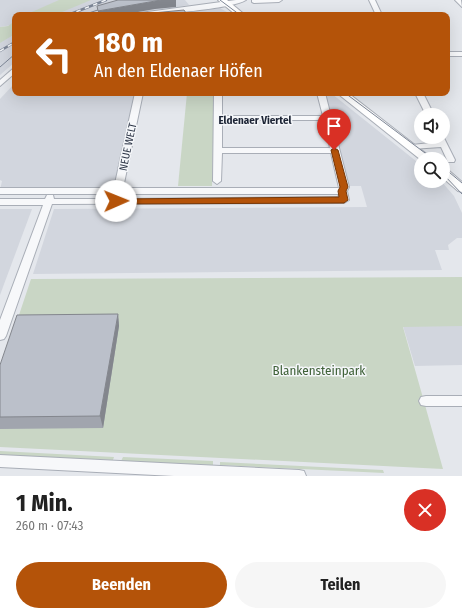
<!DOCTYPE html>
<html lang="de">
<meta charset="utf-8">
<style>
:root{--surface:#fff;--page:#f6f6f6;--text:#222;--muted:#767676;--accent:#b45309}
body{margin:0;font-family:"Fira Sans Condensed",sans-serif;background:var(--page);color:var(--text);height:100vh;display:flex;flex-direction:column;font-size:15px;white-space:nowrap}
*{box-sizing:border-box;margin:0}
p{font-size:13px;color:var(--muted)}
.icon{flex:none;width:22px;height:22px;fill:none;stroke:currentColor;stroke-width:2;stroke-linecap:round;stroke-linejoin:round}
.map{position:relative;height:476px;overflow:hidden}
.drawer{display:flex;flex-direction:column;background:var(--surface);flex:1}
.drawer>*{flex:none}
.banner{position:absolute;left:12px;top:12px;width:438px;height:84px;border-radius:8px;box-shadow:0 4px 16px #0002;background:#b45309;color:#fff;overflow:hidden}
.tools{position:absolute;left:414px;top:108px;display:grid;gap:8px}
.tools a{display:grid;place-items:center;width:36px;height:36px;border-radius:50%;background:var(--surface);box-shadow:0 4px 16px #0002;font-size:20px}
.pin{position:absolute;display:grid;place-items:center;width:34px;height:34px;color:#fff;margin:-41px -17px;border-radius:50% 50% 50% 0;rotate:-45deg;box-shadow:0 0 4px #0007}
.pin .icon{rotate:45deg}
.me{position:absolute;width:44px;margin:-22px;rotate:89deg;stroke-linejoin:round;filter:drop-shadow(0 0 3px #0008)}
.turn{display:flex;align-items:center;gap:14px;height:84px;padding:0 16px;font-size:18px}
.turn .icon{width:52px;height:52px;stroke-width:2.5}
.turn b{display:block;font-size:28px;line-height:34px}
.round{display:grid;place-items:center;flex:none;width:42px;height:42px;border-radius:21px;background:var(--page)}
.summary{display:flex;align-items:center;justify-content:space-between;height:68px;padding:0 16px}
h1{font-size:24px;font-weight:700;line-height:30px}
.action{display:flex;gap:8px;margin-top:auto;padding:8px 16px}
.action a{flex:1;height:46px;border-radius:24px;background:var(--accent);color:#fff;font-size:16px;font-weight:700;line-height:46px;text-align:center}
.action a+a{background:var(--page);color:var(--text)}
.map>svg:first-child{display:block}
.built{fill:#d2d6de}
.green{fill:#c9d6c5}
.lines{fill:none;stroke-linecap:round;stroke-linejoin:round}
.street-casing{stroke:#a9aeb7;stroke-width:2}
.secondary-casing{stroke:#a9aeb7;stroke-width:2}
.street{fill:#f7f8fa;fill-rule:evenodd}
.secondary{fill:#fff;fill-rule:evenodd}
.tram{stroke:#7d8696;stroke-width:1}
.rail-casing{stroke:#7d8696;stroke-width:2.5}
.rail{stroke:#f4f6f9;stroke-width:1.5;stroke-dasharray:4.5;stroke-linecap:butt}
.wall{fill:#a1a5ae}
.shaded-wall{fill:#83868d}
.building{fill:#bbc0ca;stroke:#83868d}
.route{fill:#b45309;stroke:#753606}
.labels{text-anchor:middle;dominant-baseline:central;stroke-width:3;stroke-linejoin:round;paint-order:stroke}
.far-quarter-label{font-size:11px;font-weight:bold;fill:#1d2536;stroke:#f4f6f9}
.street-label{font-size:11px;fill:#2b3445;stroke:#f4f6f9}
.near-park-label{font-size:13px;fill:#3f6138;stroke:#f4f6f9}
</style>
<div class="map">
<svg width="462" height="476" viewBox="0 0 462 476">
<rect width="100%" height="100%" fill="#e4e7ec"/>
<!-- built -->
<g class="built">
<polygon points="0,0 185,0 189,5 123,15 15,15 15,62 0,75 0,33 12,25 0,27"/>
<polygon points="220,8 232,15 160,15 183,12"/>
<polygon points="15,83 15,93 135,93 114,187 112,189 0,190 2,181 0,180 0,99"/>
<polygon points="332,94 421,165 421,181 441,181 454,196 462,213 462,238 457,238 448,245 449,250 435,250 442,270 33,274 54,209 367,207 361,186 349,186 326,95"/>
<polygon points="0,209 32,209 0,295"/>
<polygon points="403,326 462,326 462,365 415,366"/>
</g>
<!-- green -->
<g class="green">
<polygon points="59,0 91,0 55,15 25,15"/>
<polygon points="15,21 15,34 0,43 0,27 8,26"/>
<polygon points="187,93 214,93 212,186 178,186"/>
<polygon points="462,277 462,326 403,327 443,469 0,447 0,372 31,279"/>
<polygon points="0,451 114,457 113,460 0,455"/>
<polygon points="123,457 213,461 213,465 121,461"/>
<polygon points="220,462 383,470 384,473 220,465"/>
</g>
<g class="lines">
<defs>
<g id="street">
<path d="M236,0H246C232,9 156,15 137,15L140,13Z"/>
<polygon points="252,0 282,0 279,2 254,3 252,2"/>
<polygon points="369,0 375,0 382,15 376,15"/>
<polygon points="455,0 461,0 462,7"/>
<rect x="447" y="52" width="15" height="4"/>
<polygon points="15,67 15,73 0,86 0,80"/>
<path d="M135,93H143L123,188H339L331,153H222L221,181L217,184L213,181L214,93H222V116H323L317,93H325L349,187L347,191L349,200L344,203L52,204L6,336L4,339L0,340V320L43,205H0V199H45L47,195H53L54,199H113V194H0V188H114ZM222,120H324L330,148H222ZM122,194H338L339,197L121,199Z"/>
<polygon points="415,93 423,93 434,115 426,115"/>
<polygon points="443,136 455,160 454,162 448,162 441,147 412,149 408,147 412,145 439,142 438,137"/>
<polygon points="426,396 462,396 462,406 426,406 421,405 419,401 421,397"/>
<polygon points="0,455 299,470 304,471 306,476 174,476 0,467"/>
</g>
<g id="secondary">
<polygon points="218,0 227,0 245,15 236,15"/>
<polygon points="337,93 348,93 433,159 421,160"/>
<polygon points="443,168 447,169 462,182 462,192 458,191 443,178"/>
</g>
</defs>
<!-- street casing -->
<use href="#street" class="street-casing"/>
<!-- secondary casing -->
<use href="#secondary" class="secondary-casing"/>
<!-- street -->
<use href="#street" class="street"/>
<!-- secondary -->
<use href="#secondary" class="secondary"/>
<!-- tram -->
<g class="tram">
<polyline points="220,0 240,15"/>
<polyline points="83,15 127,0"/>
<polyline points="0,67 15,54"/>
<polyline points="345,93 433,159"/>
<polyline points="443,167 462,183"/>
<polyline points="443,174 462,194"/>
</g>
<defs>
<g id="rail">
<polyline points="68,15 106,0"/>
<polyline points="0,51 15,42"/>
</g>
</defs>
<!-- rail casing -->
<use href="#rail" class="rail-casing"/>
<!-- rail -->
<use href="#rail" class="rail"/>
</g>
<!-- wall -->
<polygon class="wall" points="118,314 119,326 103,428 0,429 0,365"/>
<!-- shaded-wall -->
<g class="shaded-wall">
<polygon points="161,0 176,0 176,7 155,9 121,15 98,15 98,11"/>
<polygon points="118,314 119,326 103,428 100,416"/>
</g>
<!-- building -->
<g class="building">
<polygon points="118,0 161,0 98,11 97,6"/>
<polygon points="184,10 186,13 210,13 209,15 153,15 153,13"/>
<polygon points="118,314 100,416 0,417 0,365 17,315"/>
</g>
<!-- route -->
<polygon class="route" points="334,148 338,150 348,187 346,191 348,200 344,203 116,204 112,201 116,199 339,197 338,191 340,187 331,150"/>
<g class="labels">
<!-- far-quarter labels -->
<g class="far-quarter-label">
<text x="255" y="120">Eldenaer Viertel</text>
</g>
<!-- street labels -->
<g class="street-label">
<text transform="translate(128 147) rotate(-78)">NEUE WELT</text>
</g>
<!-- near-park labels -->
<g class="near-park-label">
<text x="319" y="370">Blankensteinpark</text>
</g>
</g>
</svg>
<div class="tools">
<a><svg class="icon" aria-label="sound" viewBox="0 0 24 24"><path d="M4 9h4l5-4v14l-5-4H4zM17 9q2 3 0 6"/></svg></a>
<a><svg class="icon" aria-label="search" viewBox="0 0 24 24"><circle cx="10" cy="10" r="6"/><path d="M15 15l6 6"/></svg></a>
</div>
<div class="pin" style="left:334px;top:150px;background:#d93025"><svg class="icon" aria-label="arrive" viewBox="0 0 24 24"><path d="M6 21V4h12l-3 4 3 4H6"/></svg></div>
<svg class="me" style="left:116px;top:201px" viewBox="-20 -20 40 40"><circle r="19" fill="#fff"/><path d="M0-13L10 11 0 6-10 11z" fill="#b45309"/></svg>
<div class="banner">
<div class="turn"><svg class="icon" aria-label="left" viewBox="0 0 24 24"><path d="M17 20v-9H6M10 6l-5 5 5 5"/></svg><div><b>180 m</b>An den Eldenaer Höfen</div></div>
</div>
</div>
<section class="drawer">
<div class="summary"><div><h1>1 Min.</h1><p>260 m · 07:43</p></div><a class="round" style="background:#d93025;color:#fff"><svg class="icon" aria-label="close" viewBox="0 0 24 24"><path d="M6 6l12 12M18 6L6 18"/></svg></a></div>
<div class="action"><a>Beenden</a><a>Teilen</a></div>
</section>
